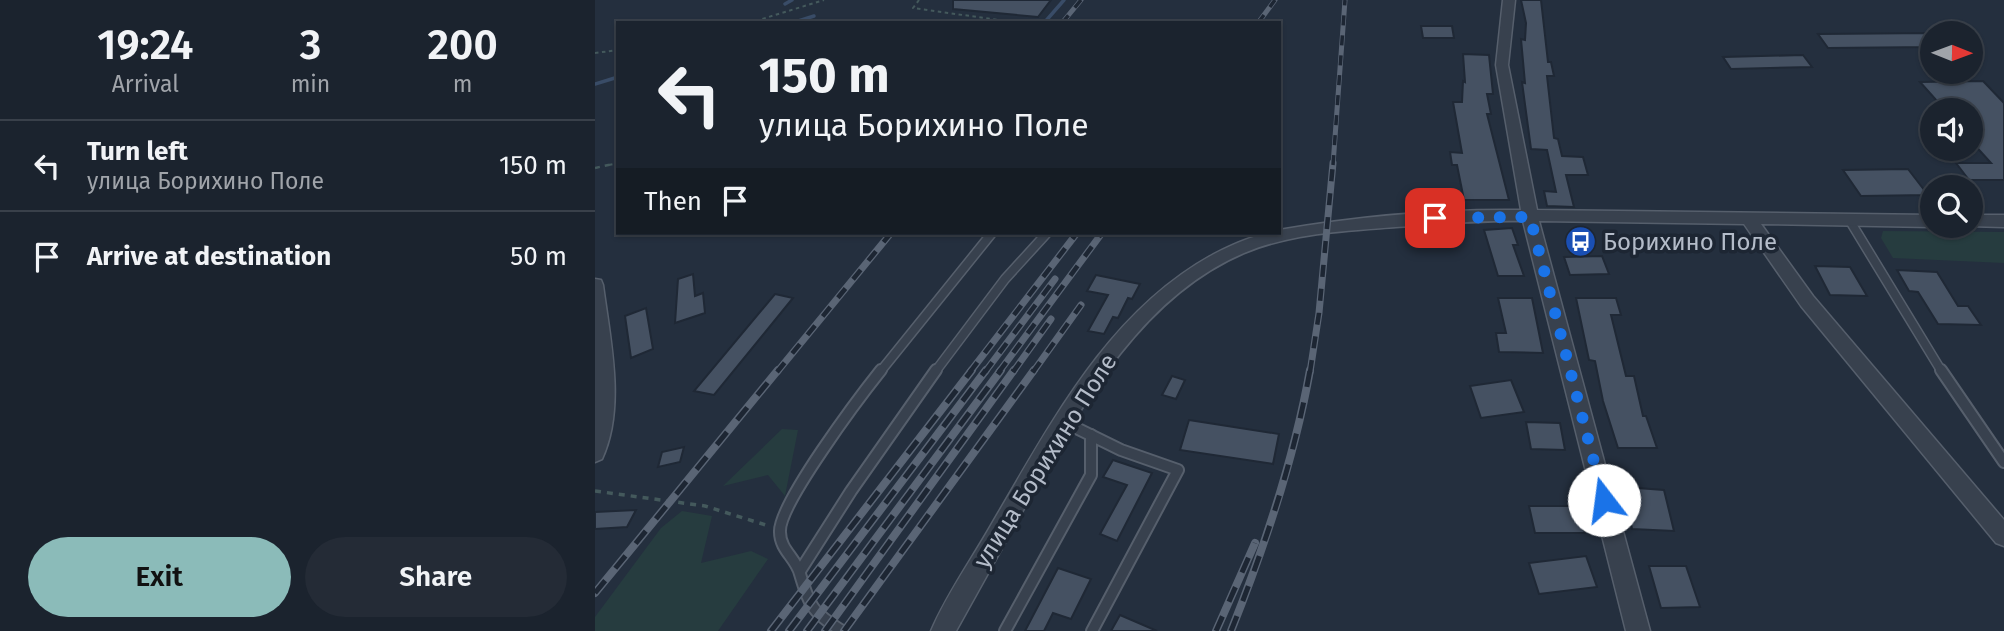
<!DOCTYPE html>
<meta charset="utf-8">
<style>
:root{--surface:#1b232e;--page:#242b36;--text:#f1f3f6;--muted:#a0a4aa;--line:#39404a;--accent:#8bbbb9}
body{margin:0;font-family:"Fira Sans",sans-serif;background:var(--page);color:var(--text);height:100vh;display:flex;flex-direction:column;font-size:26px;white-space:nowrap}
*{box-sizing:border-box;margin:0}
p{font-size:23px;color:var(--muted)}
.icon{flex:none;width:38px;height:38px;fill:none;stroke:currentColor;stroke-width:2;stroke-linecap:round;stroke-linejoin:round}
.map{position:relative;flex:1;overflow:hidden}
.details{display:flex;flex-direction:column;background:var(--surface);width:595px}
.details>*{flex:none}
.guide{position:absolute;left:21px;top:21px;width:665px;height:214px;border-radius:0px;box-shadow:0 2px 5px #0004,0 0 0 2px var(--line);background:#1b232e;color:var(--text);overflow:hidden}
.needle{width:46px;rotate:91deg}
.controls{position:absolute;left:1325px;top:21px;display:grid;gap:14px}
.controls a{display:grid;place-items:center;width:63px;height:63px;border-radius:50%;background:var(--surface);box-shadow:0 2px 5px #0004,0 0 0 2px var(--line);font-size:35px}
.pin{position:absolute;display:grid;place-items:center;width:60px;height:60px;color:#fff;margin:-30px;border-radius:14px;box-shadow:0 4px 10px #0006}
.me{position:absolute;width:77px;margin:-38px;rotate:345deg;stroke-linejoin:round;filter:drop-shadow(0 0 5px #0008)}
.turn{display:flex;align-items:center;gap:24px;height:147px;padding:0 28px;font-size:32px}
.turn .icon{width:91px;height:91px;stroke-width:2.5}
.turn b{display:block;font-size:49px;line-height:60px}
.then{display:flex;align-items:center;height:66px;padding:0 28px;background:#0003;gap:14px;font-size:26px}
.eta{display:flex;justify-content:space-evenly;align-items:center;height:119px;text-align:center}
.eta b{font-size:42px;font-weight:600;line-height:49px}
.action{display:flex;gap:14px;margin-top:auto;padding:14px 28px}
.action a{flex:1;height:80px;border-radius:42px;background:var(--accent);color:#111;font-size:28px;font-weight:600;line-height:80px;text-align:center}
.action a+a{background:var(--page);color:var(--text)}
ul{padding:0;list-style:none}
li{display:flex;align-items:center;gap:21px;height:91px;padding:0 28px;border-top:2px solid var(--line)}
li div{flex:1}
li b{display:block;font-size:26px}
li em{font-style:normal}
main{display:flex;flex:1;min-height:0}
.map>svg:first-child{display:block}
.green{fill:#263c3f}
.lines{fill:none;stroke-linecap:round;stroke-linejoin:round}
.stream{stroke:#394c67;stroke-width:3.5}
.building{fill:#455162;stroke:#1f2835;stroke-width:2}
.service-far1-casing{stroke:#565f6c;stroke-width:11}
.service-casing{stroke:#565f6c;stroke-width:14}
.minor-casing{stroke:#565f6c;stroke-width:3}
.path-far2{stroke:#44595c;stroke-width:2;stroke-dasharray:3.5 3.5;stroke-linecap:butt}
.path-far1{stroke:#44595c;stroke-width:2.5;stroke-dasharray:5 5;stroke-linecap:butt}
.path{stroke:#44595c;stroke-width:3.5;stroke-dasharray:6 6;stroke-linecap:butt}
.service-far1{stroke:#38414e;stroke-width:8}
.service{stroke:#38414e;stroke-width:10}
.minor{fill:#38414e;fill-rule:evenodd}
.rail-far2-casing{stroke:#5a6575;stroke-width:5}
.rail-far1-casing{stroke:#5a6575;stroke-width:7}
.rail-casing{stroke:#5a6575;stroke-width:8}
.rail-far2{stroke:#1d2633;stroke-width:3.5;stroke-dasharray:10;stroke-linecap:butt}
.rail-far1{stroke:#1d2633;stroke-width:4.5;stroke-dasharray:12;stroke-linecap:butt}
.rail{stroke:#1d2633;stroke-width:5;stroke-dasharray:16;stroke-linecap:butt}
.route{stroke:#1a73e8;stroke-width:12;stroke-dasharray:0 21.6}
.labels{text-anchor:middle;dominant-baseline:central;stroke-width:7;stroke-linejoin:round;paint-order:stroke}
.poi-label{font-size:24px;fill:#b4bcc9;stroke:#1d2633;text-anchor:start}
.street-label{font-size:24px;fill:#b4bcc9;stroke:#1d2633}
</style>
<main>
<section class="details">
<div class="eta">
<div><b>19:24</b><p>Arrival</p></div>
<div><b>3</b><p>min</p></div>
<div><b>200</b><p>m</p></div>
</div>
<ul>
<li><svg class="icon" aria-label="left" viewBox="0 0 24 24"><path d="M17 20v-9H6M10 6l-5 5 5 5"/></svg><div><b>Turn left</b><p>улица Борихино Поле</p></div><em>150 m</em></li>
<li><svg class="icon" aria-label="arrive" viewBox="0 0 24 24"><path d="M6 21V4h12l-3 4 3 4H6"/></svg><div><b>Arrive at destination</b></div><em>50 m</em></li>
</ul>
<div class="action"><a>Exit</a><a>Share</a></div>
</section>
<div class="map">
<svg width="1409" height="631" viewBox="0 0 1409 631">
<rect width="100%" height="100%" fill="#242f3e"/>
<!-- green -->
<g class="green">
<polygon points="1288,231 1409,232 1409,263 1298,258 1286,238"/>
<polygon points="187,429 203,430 190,496 173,475 128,486"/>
<polygon points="87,511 117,516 106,563 156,551 173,559 123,631 0,631 0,617 66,528"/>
</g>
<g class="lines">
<!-- stream -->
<g class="stream">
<polyline points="190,4 197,0"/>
<polyline points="197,23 219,16"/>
<polyline points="449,23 469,0"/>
<polyline points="0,84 23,77"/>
</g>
</g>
<!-- building -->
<g class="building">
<polygon points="358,0 456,0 443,17 358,9"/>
<polygon points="926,0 946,0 953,62 956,62 959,76 952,76 959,138 963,139 967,156 988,157 993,175 971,175 979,207 952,206 949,191 961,192 952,150 936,149 927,82 930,83 926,39 930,40 931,23"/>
<polygon points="826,26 857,26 859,38 828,38"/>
<polygon points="1337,33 1337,47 1233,48 1223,34"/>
<polygon points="868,54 894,55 898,94 892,94 896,114 892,114 914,200 869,200 862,165 857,165 855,152 867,153 858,102 867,102 868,81 870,82"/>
<polygon points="1208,55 1217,67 1136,69 1128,57"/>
<polygon points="1388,81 1409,103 1409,180 1374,180 1361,163 1396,163 1376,141 1376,110 1350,110 1325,82"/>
<polygon points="1313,169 1333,195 1266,196 1248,170"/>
<polygon points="917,228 923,245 918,245 929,276 903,276 889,230"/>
<polygon points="1007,256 1014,274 975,275 969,257"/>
<polygon points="1220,266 1255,267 1272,296 1235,295"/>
<polygon points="1302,270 1342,272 1363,306 1373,306 1386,325 1343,324 1323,292 1314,291"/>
<polygon points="98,274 100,296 108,293 110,313 80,323 83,279"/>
<polygon points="501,275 545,284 537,299 533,298 523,318 518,317 509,334 493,331 513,295 492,291"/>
<polygon points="180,294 198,298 119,395 99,391"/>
<polygon points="903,298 937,298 948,353 904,352 901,333 911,333"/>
<polygon points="981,298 1021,298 1026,315 1016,315 1031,376 1039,376 1048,416 1051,416 1062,448 1023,448 1008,401 1000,361 994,360"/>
<polygon points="51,308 58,349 36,358 30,316"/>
<polygon points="577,376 590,380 581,399 567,395"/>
<polygon points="916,380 929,412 886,418 875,386"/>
<polygon points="594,420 684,434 678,464 585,450"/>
<polygon points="931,422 965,423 970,450 936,449"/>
<polygon points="89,447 85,462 63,467 67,452"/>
<polygon points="518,460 557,473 522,541 505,534 532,485 508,477"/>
<polygon points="1029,487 1069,490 1079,531 1037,529"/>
<polygon points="934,506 983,506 990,533 940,533"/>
<polygon points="41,510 32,527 0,529 0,512"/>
<polygon points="991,556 1002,587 944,594 934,563"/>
<polygon points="1054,566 1091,566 1105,607 1066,608"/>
<polygon points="463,568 496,579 476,619 458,613 449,631 430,631"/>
<polygon points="525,615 562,631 516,631"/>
</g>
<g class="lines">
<defs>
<g id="service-far1">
<polyline points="1255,221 1347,372"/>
<polyline points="285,372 397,233"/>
<polyline points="340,372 410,279 452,233"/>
</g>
<g id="service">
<polyline points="1346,370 1409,462"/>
<polyline points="469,422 526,450 583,470 497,631"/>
<polyline points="205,571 256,491 341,370"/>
<path d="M247,631C217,612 215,607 205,574C201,558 185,550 185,532C183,505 266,395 286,370"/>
<polyline points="410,631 496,475 496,435"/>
</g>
<g id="minor">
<path d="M908,0H920L913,65L942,210L1337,215V226H1340L1337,227L1166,224L1218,296L1409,520V546L1401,543L1206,306L1149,224L944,221L1055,631H1031L928,221C885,220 843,224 801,227C750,231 697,233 649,253C546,297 488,403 436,496C411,541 386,586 361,631H336C352,593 379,556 399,520C458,420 514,311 619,254C639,244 662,233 684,233V230C763,216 846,209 926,210L901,65Z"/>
<polygon points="1409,215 1409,227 1373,226 1376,215"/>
<path d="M0,279L6,280L8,285C15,339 31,408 7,459L0,462Z"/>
</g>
</defs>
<!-- service-far1 casing -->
<use href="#service-far1" class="service-far1-casing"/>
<!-- service casing -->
<use href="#service" class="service-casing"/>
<!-- minor casing -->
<use href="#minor" class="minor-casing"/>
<!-- path-far2 -->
<g class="path-far2">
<polyline points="324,0 318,8 425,23"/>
<polyline points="154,23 229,0"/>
<polyline points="0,53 23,50"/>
<polyline points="14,165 23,163"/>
</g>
<!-- path-far1 -->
<polyline class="path-far1" points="0,168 22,163"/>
<!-- path -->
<polyline class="path" points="0,491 110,506 174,526"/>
<!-- service-far1 -->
<use href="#service-far1" class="service-far1"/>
<!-- service -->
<use href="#service" class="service"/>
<!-- minor -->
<use href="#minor" class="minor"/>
<defs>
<g id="rail-far2">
<polyline points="467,23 486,0"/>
<polyline points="663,23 680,0"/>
<polyline points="738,165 750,0"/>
</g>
<g id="rail-far1">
<polyline points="182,372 296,233"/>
<polyline points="375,372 482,233"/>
<polyline points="390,372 460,279"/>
<polyline points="404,372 507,233"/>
<polyline points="418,372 456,319"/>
<polyline points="438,372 486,305"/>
<polyline points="715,372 724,313 738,163"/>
</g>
<g id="rail">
<polyline points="0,593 183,370"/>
<polyline points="176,631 377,370"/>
<polyline points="194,631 391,370"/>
<polyline points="212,631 406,370"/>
<polyline points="230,631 419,370"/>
<polyline points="249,631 439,370"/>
<polyline points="621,631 660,543"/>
<path d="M636,631C670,546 699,460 715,370"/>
</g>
</defs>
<!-- rail-far2 casing -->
<use href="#rail-far2" class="rail-far2-casing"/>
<!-- rail-far1 casing -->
<use href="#rail-far1" class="rail-far1-casing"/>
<!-- rail casing -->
<use href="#rail" class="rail-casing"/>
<!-- rail-far2 -->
<use href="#rail-far2" class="rail-far2"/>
<!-- rail-far1 -->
<use href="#rail-far1" class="rail-far1"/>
<!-- rail -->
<use href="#rail" class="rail"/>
</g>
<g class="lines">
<!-- route -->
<polyline class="route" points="840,218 935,217 1009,500"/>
</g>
<!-- icons -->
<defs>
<symbol id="bus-disc" viewBox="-11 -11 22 22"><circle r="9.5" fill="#1a4fb4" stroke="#1d2633"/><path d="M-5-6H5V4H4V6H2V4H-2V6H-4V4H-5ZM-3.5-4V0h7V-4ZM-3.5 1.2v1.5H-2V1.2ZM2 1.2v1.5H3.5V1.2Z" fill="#fff"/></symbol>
</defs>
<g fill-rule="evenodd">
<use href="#bus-disc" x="968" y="224" width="35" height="35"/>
</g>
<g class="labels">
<!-- poi labels -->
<g class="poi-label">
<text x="1008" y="242">Борихино Поле</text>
</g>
<!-- street labels -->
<g class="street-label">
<text transform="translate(450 461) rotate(-58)">улица Борихино Поле</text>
</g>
</g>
</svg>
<div class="controls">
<a><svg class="needle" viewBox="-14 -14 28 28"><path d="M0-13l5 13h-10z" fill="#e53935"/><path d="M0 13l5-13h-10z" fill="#a0a4aa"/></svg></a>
<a><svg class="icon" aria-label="sound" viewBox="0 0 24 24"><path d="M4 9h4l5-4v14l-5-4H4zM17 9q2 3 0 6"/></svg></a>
<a><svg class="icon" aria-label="search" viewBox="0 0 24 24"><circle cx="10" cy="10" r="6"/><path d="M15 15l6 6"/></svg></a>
</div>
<div class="pin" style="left:840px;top:218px;background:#d93025"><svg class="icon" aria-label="arrive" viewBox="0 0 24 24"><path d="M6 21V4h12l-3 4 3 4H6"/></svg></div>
<svg class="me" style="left:1009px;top:500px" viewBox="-20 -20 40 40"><circle r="19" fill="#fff"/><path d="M0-13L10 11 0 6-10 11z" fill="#1a73e8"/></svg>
<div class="guide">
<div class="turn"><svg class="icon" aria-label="left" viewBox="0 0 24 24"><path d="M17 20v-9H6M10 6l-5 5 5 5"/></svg><div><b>150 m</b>улица Борихино Поле</div></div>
<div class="then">Then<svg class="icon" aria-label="arrive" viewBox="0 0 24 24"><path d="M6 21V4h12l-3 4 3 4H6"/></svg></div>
</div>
</div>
</main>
